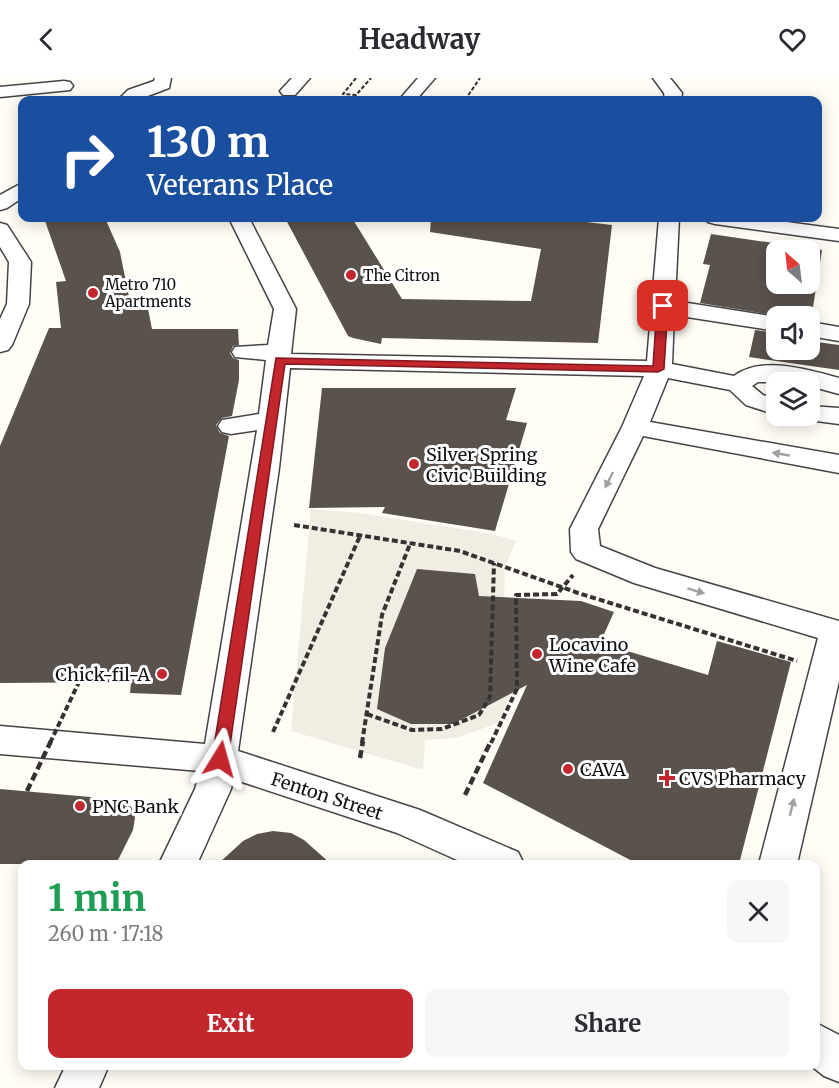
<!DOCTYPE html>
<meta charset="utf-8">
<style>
:root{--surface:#fff;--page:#f7f7f7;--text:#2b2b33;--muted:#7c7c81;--accent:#c4262e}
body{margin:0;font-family:Merriweather,serif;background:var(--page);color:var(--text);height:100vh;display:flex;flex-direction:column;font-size:22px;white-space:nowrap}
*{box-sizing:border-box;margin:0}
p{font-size:20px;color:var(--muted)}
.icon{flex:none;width:33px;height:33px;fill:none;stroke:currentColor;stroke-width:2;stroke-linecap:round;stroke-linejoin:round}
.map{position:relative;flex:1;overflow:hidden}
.drawer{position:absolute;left:18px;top:782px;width:802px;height:210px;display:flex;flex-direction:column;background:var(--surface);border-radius:12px;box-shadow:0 3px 15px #0003}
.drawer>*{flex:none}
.guide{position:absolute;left:18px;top:18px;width:804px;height:126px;border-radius:12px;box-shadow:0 3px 15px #0003;background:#1a4fa0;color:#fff;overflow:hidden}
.needle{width:39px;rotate:332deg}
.controls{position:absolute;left:766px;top:162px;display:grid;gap:12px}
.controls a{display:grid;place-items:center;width:54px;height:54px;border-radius:12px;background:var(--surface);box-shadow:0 3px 15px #0003;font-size:30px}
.pin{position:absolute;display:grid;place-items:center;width:51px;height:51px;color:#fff;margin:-26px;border-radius:12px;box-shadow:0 3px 9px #0006}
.me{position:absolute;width:66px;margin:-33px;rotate:8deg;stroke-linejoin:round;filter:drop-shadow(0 0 4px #0008)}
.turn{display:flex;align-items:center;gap:21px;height:126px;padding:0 30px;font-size:27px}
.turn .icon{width:78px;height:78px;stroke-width:2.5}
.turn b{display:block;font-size:42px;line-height:51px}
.round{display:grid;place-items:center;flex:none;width:63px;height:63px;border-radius:12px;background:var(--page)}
.summary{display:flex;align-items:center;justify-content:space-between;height:102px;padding:0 30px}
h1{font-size:36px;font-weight:700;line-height:45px;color:#1e9e55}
.button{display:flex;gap:12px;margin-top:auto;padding:12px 30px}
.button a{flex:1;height:69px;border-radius:12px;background:var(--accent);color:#fff;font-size:24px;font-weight:700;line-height:69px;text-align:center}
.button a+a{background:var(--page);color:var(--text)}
header{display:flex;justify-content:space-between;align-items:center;height:78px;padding:0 30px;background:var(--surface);font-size:27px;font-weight:700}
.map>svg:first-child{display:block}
.plaza{fill:#f1ede2}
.building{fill:#5a524d;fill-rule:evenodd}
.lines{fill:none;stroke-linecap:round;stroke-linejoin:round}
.minor-casing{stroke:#444;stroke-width:3}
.path-far2{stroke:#333;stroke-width:2;stroke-dasharray:4 2;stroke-linecap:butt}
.path-far1{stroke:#333;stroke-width:4;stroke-dasharray:6 3;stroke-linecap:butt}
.path{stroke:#333;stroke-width:4.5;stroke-dasharray:8 4;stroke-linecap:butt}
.minor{fill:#fff;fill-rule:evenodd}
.path-bridge-far1{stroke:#333;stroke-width:4;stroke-dasharray:6 3;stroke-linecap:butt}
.path-bridge{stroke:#333;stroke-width:4.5;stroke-dasharray:8 4;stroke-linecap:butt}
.oneway{fill:#a0a0a0}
.route{fill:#c4262e;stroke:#7f191e;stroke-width:1.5}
.poi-dot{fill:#c4262e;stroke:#fff;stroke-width:2}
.labels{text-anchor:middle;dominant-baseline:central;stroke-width:6;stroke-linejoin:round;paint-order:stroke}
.far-poi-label{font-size:15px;fill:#111;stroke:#fff;text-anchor:start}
.poi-label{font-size:18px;fill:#111;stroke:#fff;text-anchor:start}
.street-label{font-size:18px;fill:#111;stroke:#fff}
</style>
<header><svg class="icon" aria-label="back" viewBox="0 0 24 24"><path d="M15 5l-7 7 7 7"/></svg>Headway<svg class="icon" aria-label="heart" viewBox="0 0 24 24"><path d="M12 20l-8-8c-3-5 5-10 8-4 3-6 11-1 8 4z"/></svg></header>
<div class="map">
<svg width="839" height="1010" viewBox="0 0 839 1010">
<rect width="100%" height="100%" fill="#fffdf5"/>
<!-- plaza -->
<polygon class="plaza" points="311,431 361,435 492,456 516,463 505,489 502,599 513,599 510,618 498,645 456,660 425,662 423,692 291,653"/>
<!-- building -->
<g class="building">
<polygon points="44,140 105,140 120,174 131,229 147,226 152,251 238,251 239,267 233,268 230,275 233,280 239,282 239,302 232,338 222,340 216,347 220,355 229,358 181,617 130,615 131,604 0,605 0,368 49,250 61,250 56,204 66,203"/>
<polygon points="285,140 352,140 402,221 531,223 541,171 430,154 431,140 552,140 612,147 598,265 382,260 381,266 353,260 348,258"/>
<path d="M711,156L822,172L811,242L810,238H779L700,225L710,187L703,186ZM777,172H810V206H777Z"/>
<polygon points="755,252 777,255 777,272 810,272 810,263 839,267 839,292 749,279"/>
<polygon points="322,310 516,310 506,342 527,345 495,453 382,435 385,429 309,430"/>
<polygon points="417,491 475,496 479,518 581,523 614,534 600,565 708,597 717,563 791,584 739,786 638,786 483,705 527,607 453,646 411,646 377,631 385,570"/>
<polygon points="0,711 124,722 132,730 135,740 133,752 116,786 0,786"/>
<polygon points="273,753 291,755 304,762 331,786 218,786 243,763 257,756"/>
</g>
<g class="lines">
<defs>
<g id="minor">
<polygon points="155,0 171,0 169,10 137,22 118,22 128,12 154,3"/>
<polygon points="292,0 310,0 295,17 283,17 280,13"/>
<polygon points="418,0 435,0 416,22 399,22"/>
<polygon points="653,0 670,0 682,15 681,22 665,22 664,15"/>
<polygon points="64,3 70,4 73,8 70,12 0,19 0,9"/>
<polygon points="22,105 22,120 7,130 0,132 0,117"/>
<path d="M229,140H249L296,231L291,276L647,283L659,140H679L675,223L777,239V253L674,237L672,286L734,298C762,277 809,292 839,300V316L810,308V304H758L752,308L763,317L777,321V337L746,327L730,312L668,300L650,344L839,377V395L643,358L598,451L600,468L655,490L839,543V603L797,786H759L818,560L634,505L576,481L571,474L570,451L622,349L644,298L290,290L279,390L238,673L420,732L518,774L524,786H466L397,755L233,701L231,711L197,786H159L195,711L200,693L0,676V648L205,666L257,352L231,356L222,354L218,348L222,342L259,336L266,282L235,279L232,274L235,269L268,267L274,231Z"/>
<polygon points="705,140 757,140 839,151 839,163 715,146 708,144"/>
<polygon points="0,145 7,147 31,184 29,226 12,267 8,272 0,274 0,241 7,226 9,184 0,169"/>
<polygon points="810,244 839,249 839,263 810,258"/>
<polygon points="810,328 839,330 839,346 801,341 798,338 810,338"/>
<polygon points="816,945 839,957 839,1004 824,998 810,987 816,987"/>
<polygon points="66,987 109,987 99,1010 55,1010"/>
</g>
</defs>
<!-- minor casing -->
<use href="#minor" class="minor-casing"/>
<!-- path-far2 -->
<g class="path-far2">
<polyline points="356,0 343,16 356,17 371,0"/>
<polyline points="465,22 480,0"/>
</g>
<!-- path-far1 -->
<g class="path-far1">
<polyline points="294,447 460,473 578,515 797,583"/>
<polyline points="367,636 412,652 442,651 479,637 490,619 494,485"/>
<polyline points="273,654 360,458"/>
<polyline points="362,665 382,537 410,466"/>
<polyline points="491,665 517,611 516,517 557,516 573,497"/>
</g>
<!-- path -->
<g class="path">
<polyline points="360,680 363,663"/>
<polyline points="465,717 491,663"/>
</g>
<!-- minor -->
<use href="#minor" class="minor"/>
<!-- path-bridge-far1 -->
<polyline class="path-bridge-far1" points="50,665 79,604"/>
<!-- path-bridge -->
<polyline class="path-bridge" points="27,713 51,663"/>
</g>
<!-- one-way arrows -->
<defs><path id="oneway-solid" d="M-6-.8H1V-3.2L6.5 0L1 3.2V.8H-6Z" transform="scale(1.5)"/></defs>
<g class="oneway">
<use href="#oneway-solid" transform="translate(781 376) rotate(-170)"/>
<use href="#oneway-solid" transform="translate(609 402) rotate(117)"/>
<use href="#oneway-solid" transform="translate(696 513) rotate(17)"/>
<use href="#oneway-solid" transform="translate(792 729) rotate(-76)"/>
</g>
<!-- route -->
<polygon class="route" points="663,225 668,228 664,291 658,294 285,286 228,681 226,686 220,687 214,686 212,681 276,280 653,288 657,228"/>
<!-- markers -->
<g class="poi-dot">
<circle cx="351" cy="197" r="6"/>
<circle cx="93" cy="215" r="6"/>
<circle cx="414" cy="386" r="6"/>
<circle cx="537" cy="576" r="6"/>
<circle cx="162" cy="596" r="6"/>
<circle cx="568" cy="691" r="6"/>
<path d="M664 691h6v6h6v6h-6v6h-6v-6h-6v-6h6z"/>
<circle cx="80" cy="728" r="6"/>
</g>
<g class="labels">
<!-- far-poi labels -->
<g class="far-poi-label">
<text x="363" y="197">The Citron</text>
<text x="105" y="206">Metro 710<tspan x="105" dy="17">Apartments</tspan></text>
</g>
<!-- poi labels -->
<g class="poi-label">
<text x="426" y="376">Silver Spring<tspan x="426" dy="21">Civic Building</tspan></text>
<text x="549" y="566">Locavino<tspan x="549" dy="21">Wine Cafe</tspan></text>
<text x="150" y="596" text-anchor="end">Chick-fil-A</text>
<text x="580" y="691">CAVA</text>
<text x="679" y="700">CVS Pharmacy</text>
<text x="92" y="728">PNC Bank</text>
</g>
<!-- street labels -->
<g class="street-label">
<text transform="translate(327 718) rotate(18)">Fenton Street</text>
</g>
</g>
</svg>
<div class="controls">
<a><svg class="needle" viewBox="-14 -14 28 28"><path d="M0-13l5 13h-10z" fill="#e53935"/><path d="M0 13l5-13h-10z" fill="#7c7c81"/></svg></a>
<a><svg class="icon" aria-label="sound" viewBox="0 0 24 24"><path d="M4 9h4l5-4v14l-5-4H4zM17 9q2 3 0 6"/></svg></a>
<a><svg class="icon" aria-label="layers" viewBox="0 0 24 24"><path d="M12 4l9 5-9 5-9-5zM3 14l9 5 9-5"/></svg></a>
</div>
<div class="pin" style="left:663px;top:228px;background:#d93025"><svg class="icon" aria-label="arrive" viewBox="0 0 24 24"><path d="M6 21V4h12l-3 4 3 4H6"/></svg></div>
<svg class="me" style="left:220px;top:681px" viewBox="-20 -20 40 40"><path d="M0-17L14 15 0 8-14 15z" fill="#c4262e" stroke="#fff" stroke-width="4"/></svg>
<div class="guide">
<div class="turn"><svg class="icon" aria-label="right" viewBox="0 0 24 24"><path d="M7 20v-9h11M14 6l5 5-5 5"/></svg><div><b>130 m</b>Veterans Place</div></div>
</div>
<section class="drawer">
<div class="summary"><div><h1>1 min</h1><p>260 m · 17:18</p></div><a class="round"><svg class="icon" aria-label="close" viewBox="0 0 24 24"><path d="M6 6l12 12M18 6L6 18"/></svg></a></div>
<div class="button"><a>Exit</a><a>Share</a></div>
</section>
</div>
